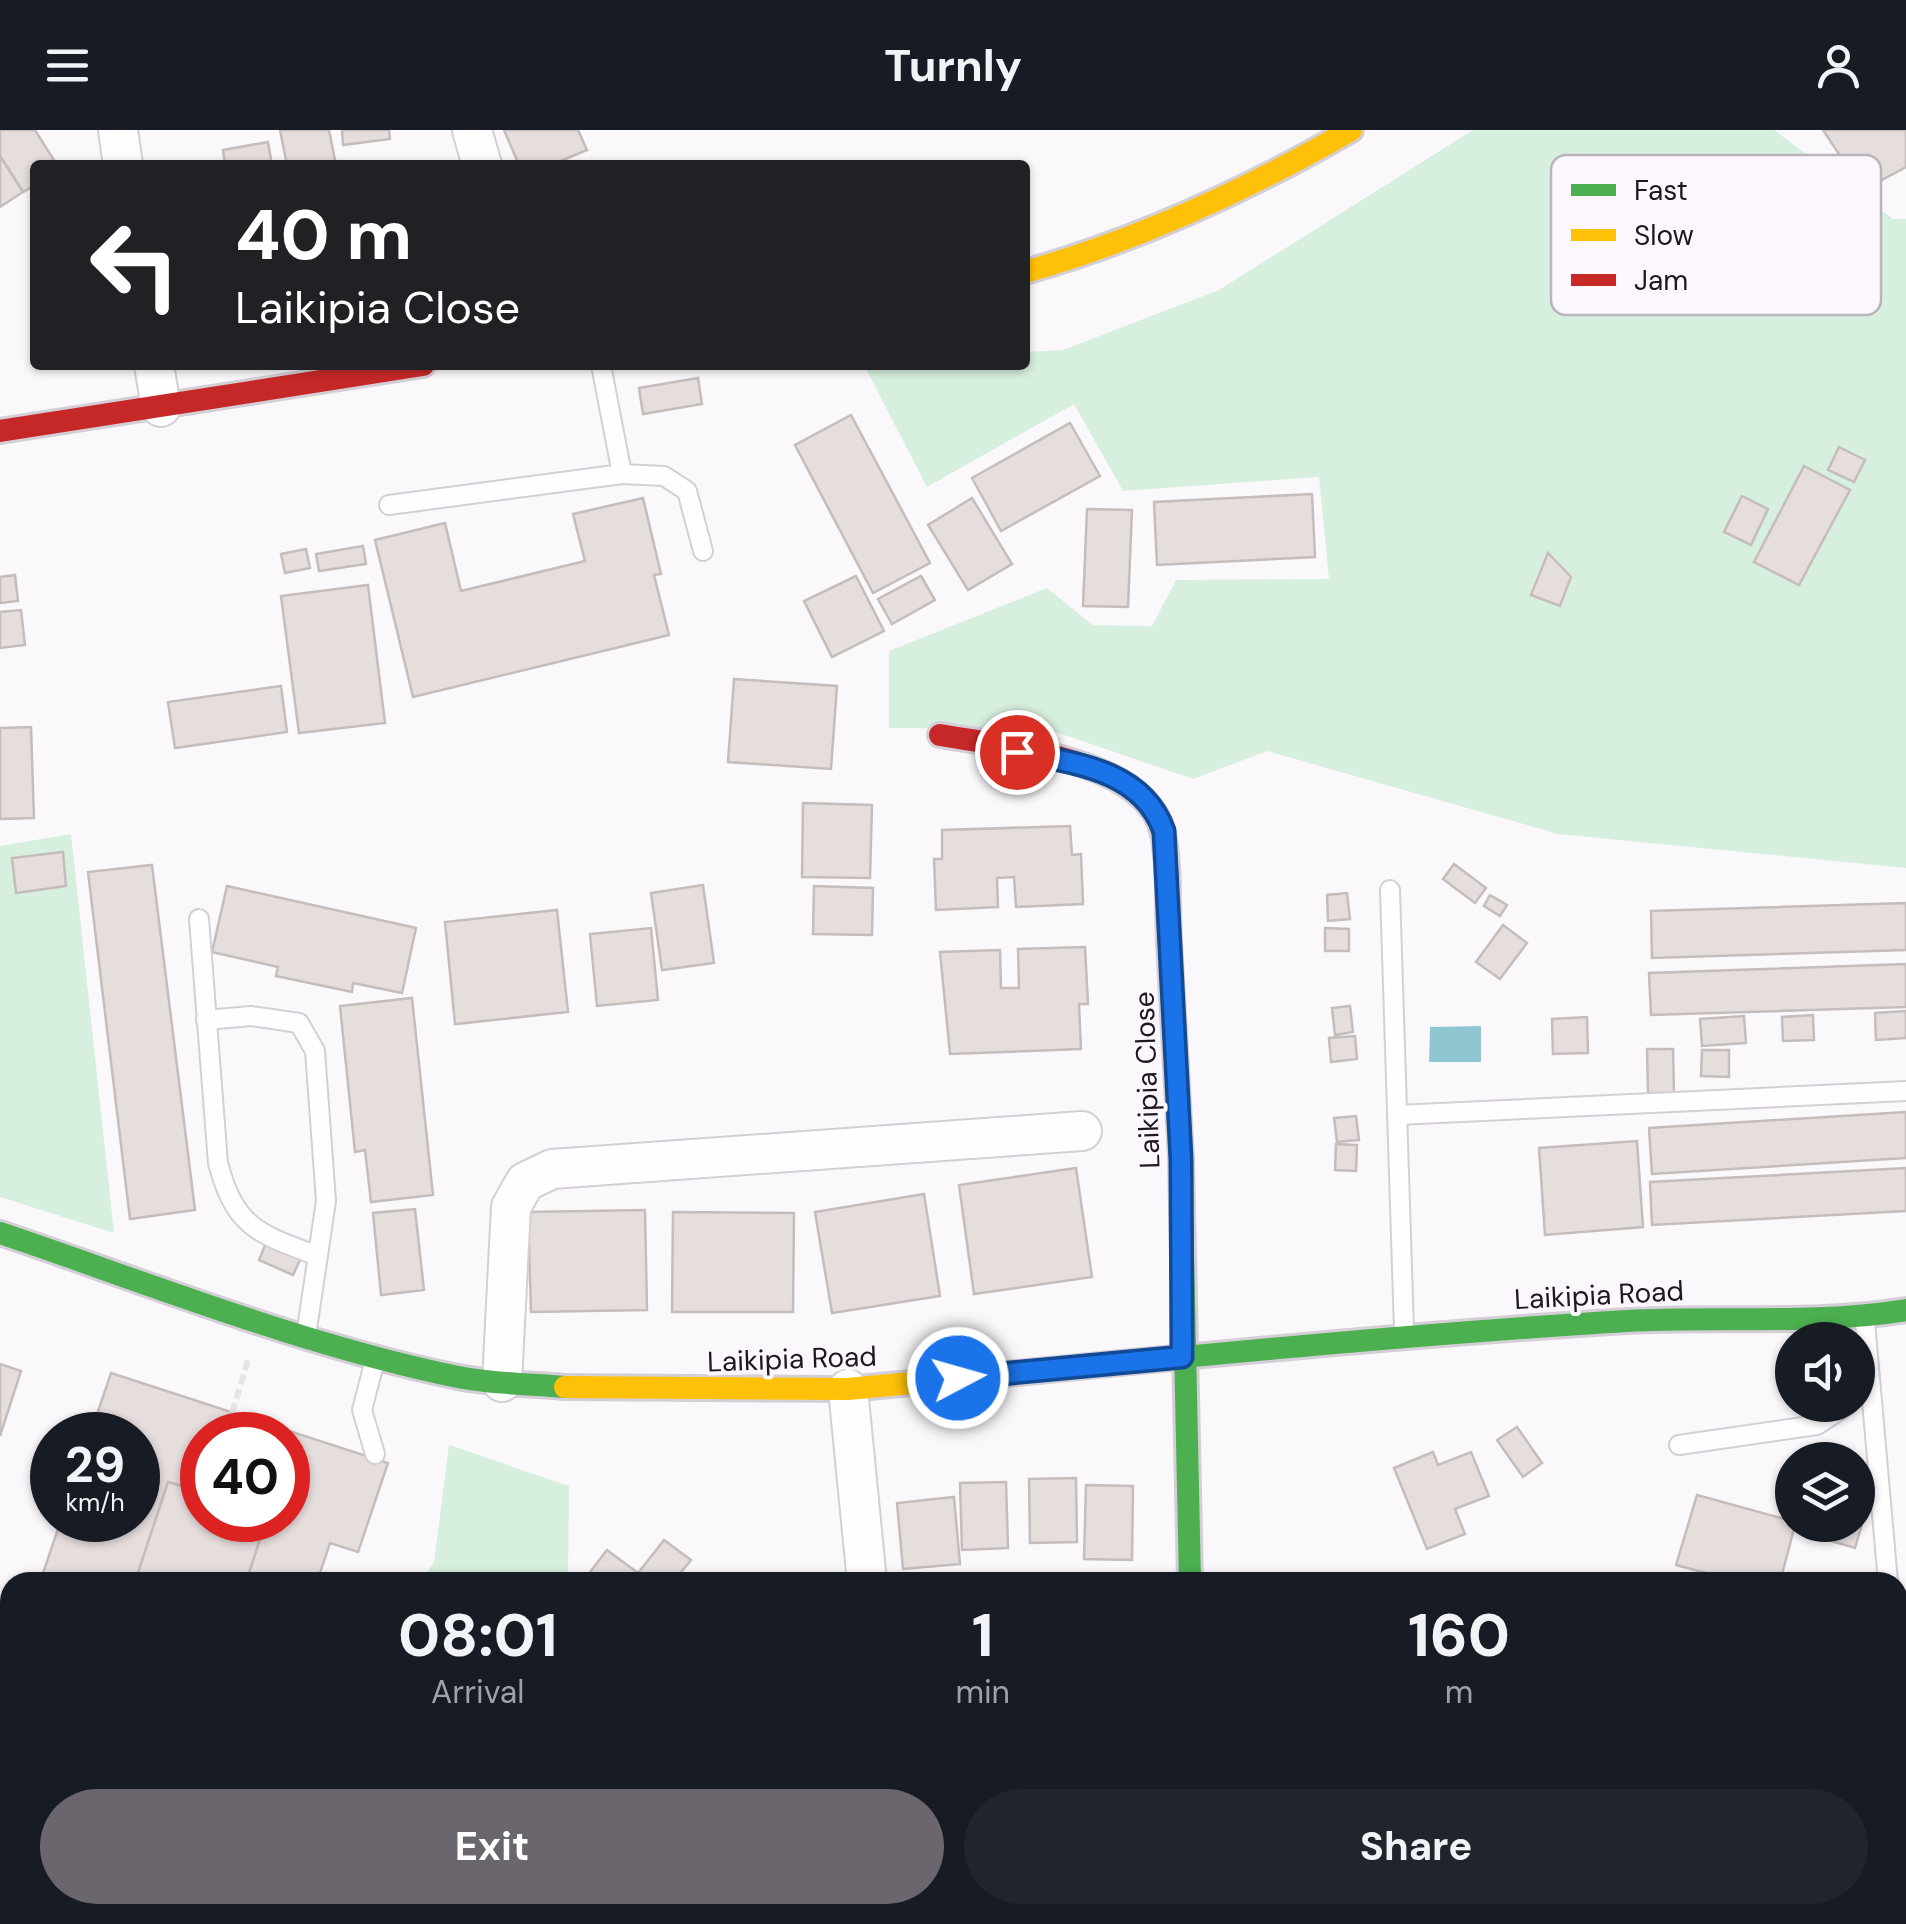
<!DOCTYPE html>
<style>
:root{--surface:#171b24;--page:#20242c;--text:#f1f3f6;--muted:#9ea1a6;--accent:#6b656d}
body{margin:0;font-family:"DM Sans",sans-serif;background:var(--page);color:var(--text);height:100vh;display:flex;flex-direction:column;font-size:38px;white-space:nowrap}
*{box-sizing:border-box;margin:0}
p{font-size:32px;color:var(--muted)}
.icon{flex:none;width:55px;height:55px;fill:none;stroke:currentColor;stroke-width:2;stroke-linecap:round;stroke-linejoin:round}
.map{position:relative;flex:1;overflow:hidden}
.drawer{position:absolute;left:0px;top:1442px;width:1908px;height:352px;display:flex;flex-direction:column;background:var(--surface);border-radius:30px 30px 0 0;box-shadow:0 2px 8px #0004}
.drawer>*{flex:none}
.hud{position:absolute;left:30px;top:30px;width:1000px;height:210px;border-radius:10px;box-shadow:0 2px 8px #0004;background:#202124;color:#fff;overflow:hidden}
.buttons{position:absolute;left:1775px;top:1192px;display:grid;gap:20px}
.buttons a{display:grid;place-items:center;width:100px;height:100px;border-radius:50%;background:var(--surface);box-shadow:0 2px 8px #0004;font-size:50px}
.speed{position:absolute;left:30px;top:1282px;display:flex;gap:20px;font-size:50px;font-weight:700;text-align:center}
.speed>*{display:grid;place-content:center;width:130px;height:130px;border-radius:50%;background:var(--surface);box-shadow:0 2px 8px #0004;line-height:1}
.speed small{font-size:25px;font-weight:400}
.speed .limit{border:15px solid #d22;background:#fff;color:#111}
.pin{position:absolute;display:grid;place-items:center;width:85px;height:85px;color:#fff;margin:-42px;border:5px solid #fff;border-radius:50%;box-shadow:0 2px 10px #0007}
.me{position:absolute;width:110px;margin:-55px;rotate:84deg;stroke-linejoin:round;filter:drop-shadow(0 0 8px #0008)}
.turn{display:flex;align-items:center;gap:35px;height:210px;padding:0 40px;font-size:45px}
.turn .icon{width:130px;height:130px;stroke-width:2.5}
.turn b{display:block;font-size:70px;line-height:85px}
.eta{display:flex;justify-content:space-evenly;align-items:center;height:170px;text-align:center}
.eta b{font-size:60px;font-weight:700;line-height:70px}
.button{display:flex;gap:20px;margin-top:auto;padding:20px 40px}
.button a{flex:1;height:115px;border-radius:60px;background:var(--accent);color:#fff;font-size:40px;font-weight:700;line-height:115px;text-align:center}
.button a+a{background:var(--page);color:var(--text)}
header{display:flex;justify-content:space-between;align-items:center;height:130px;padding:0 40px;background:var(--surface);font-size:45px;font-weight:700}
.map>svg:first-child{display:block}
.green{fill:#d7efdf}
.water{fill:#8ec7d2}
.building{fill:#e6dddd;stroke:#c5bcbc;stroke-width:2.5}
.lines{fill:none;stroke-linecap:round;stroke-linejoin:round}
.lane-casing{stroke:#d4cfd6;stroke-width:22}
.street-casing{stroke:#d4cfd6;stroke-width:42}
.fast-casing{stroke:#d4cfd6;stroke-width:28}
.slow-casing{stroke:#d4cfd6;stroke-width:28}
.jam-casing{stroke:#d4cfd6;stroke-width:28}
.path{stroke:#e6e4e6;stroke-width:6;stroke-dasharray:10 5;stroke-linecap:butt}
.lane{stroke:#fefeff;stroke-width:18}
.street{stroke:#fefeff;stroke-width:38}
.fast{stroke:#4caf50;stroke-width:22}
.slow{stroke:#ffc107;stroke-width:22}
.jam{stroke:#c62828;stroke-width:22}
.route-casing{stroke:#114b97;stroke-width:25}
.route{stroke:#1a73e8;stroke-width:18}
.labels{text-anchor:middle;dominant-baseline:central;stroke-width:8;stroke-linejoin:round;paint-order:stroke}
.street-label{font-size:28px;fill:#1e1620;stroke:#fcf7fd}
.key{fill:#fcf7fd;stroke:#b9b4bb;stroke-width:2.5}
.key-label{font-size:28px;fill:#1e1620}
</style>
<header><svg class="icon" aria-label="menu" viewBox="0 0 24 24"><path d="M4 6h16M4 12h16M4 18h16"/></svg>Turnly<svg class="icon" aria-label="person" viewBox="0 0 24 24"><circle cx="12" cy="8" r="4"/><path d="M4 21q1-7 8-7t8 7"/></svg></header>
<div class="map">
<svg width="1906" height="1794" viewBox="0 0 1906 1794">
<rect width="100%" height="100%" fill="#fbf8fc"/>
<!-- green -->
<g class="green">
<polygon points="1473,0 1774,0 1893,89 1906,89 1906,738 1558,704 1267,621 1193,649 1047,599 889,598 889,521 1047,458 1093,495 1152,496 1176,450 1329,449 1319,347 1123,361 1074,274 927,357 864,235 1025,235 1025,222 1063,220 1219,160"/>
<polygon points="71,704 114,1103 0,1067 0,716"/>
<polygon points="449,1315 569,1356 568,1452 420,1452 434,1432"/>
<polygon points="36,1785 462,1785 458,1794 40,1794"/>
</g>
<!-- water -->
<polygon class="water" points="1481,896 1481,932 1429,932 1430,897"/>
<!-- building -->
<g class="building">
<polygon points="0,0 35,0 57,35 35,35 35,55 23,62 0,26"/>
<polygon points="280,0 329,0 336,35 287,35"/>
<polygon points="342,0 389,0 390,9 343,15"/>
<polygon points="504,0 578,0 587,20 551,35 519,35"/>
<polygon points="1823,0 1906,0 1906,37 1863,60"/>
<polygon points="268,12 272,35 225,35 223,20"/>
<polygon points="0,26 23,62 0,77"/>
<polygon points="698,248 702,274 643,284 639,258"/>
<polygon points="851,285 930,433 873,463 795,315"/>
<polygon points="1070,293 1100,346 1001,401 972,348"/>
<polygon points="1839,317 1865,330 1854,352 1828,340"/>
<polygon points="1804,336 1850,360 1799,455 1754,432"/>
<polygon points="1312,364 1315,427 1157,435 1154,372"/>
<polygon points="1742,366 1768,379 1751,415 1724,402"/>
<polygon points="643,368 661,444 654,445 669,505 413,567 375,410 445,393 461,461 585,431 573,384"/>
<polygon points="972,368 1012,434 968,460 928,395"/>
<polygon points="1087,379 1132,380 1128,477 1083,476"/>
<polygon points="363,416 366,434 319,441 316,424"/>
<polygon points="306,419 310,438 285,443 281,424"/>
<polygon points="1548,423 1571,447 1560,476 1531,465"/>
<polygon points="15,445 18,471 0,473 0,447"/>
<polygon points="856,446 884,501 832,527 804,471"/>
<polygon points="921,446 935,470 892,494 878,469"/>
<polygon points="368,455 385,593 299,603 281,466"/>
<polygon points="21,480 25,515 0,518 0,482"/>
<polygon points="734,549 837,556 831,639 728,632"/>
<polygon points="281,556 287,602 175,618 168,572"/>
<polygon points="31,597 34,688 0,689 0,598"/>
<polygon points="803,673 872,675 870,748 802,747"/>
<polygon points="1070,696 1072,725 1081,724 1083,774 1016,777 1014,747 997,748 998,777 936,780 934,729 942,729 942,700"/>
<polygon points="63,722 66,756 16,763 12,728"/>
<polygon points="1454,734 1486,758 1475,773 1443,749"/>
<polygon points="152,735 195,1080 130,1089 88,742"/>
<polygon points="703,755 714,833 662,840 651,763"/>
<polygon points="227,756 416,798 402,863 353,853 352,862 276,846 278,837 212,822"/>
<polygon points="814,756 873,758 872,805 813,804"/>
<polygon points="1347,763 1350,789 1328,791 1327,765"/>
<polygon points="1490,765 1507,775 1500,786 1484,776"/>
<polygon points="1906,773 1906,820 1652,828 1651,781"/>
<polygon points="557,780 568,882 455,894 445,792"/>
<polygon points="1503,795 1527,813 1500,849 1476,832"/>
<polygon points="651,798 658,870 597,876 590,804"/>
<polygon points="1325,798 1349,799 1349,821 1325,821"/>
<polygon points="1085,817 1088,874 1079,874 1081,919 950,924 940,822 1000,820 1001,858 1019,858 1018,819"/>
<polygon points="1906,834 1906,877 1651,885 1649,843"/>
<polygon points="412,868 433,1065 371,1072 365,1020 355,1022 340,876"/>
<polygon points="1350,876 1353,902 1335,905 1332,878"/>
<polygon points="1906,881 1906,908 1876,910 1875,883"/>
<polygon points="1813,885 1814,910 1783,911 1782,887"/>
<polygon points="1744,886 1746,913 1702,916 1700,889"/>
<polygon points="1587,887 1588,923 1553,924 1552,889"/>
<polygon points="1355,906 1357,929 1331,932 1329,908"/>
<polygon points="1647,919 1673,919 1674,963 1648,963"/>
<polygon points="1702,920 1729,920 1729,947 1701,946"/>
<polygon points="1906,982 1906,1028 1652,1044 1649,998"/>
<polygon points="1356,986 1359,1010 1337,1012 1334,988"/>
<polygon points="1637,1011 1643,1097 1545,1105 1539,1018"/>
<polygon points="1336,1014 1357,1015 1356,1041 1335,1040"/>
<polygon points="1076,1038 1092,1147 974,1164 959,1055"/>
<polygon points="1906,1038 1906,1081 1652,1095 1650,1052"/>
<polygon points="924,1064 940,1166 832,1183 815,1082"/>
<polygon points="415,1079 424,1160 381,1165 373,1083"/>
<polygon points="645,1080 647,1180 531,1182 528,1082"/>
<polygon points="673,1082 794,1083 793,1182 672,1182"/>
<polygon points="266,1113 301,1128 293,1145 259,1130"/>
<polygon points="0,1234 21,1241 0,1306"/>
<polygon points="111,1243 388,1333 358,1422 330,1413 317,1452 246,1452 266,1390 288,1390 288,1305 202,1305 202,1362 168,1352 135,1452 40,1452 61,1390 138,1390 138,1305 90,1305"/>
<polygon points="1517,1297 1542,1333 1523,1347 1497,1310"/>
<polygon points="1433,1322 1438,1335 1471,1322 1489,1366 1455,1379 1465,1404 1427,1419 1394,1338"/>
<polygon points="1076,1348 1077,1412 1030,1413 1029,1349"/>
<polygon points="168,1352 202,1362 202,1390 266,1390 246,1452 135,1452"/>
<polygon points="1006,1352 1008,1418 962,1420 960,1353"/>
<polygon points="1086,1355 1133,1356 1132,1430 1084,1429"/>
<polygon points="1697,1365 1792,1391 1795,1395 1780,1452 1740,1452 1676,1435"/>
<polygon points="954,1367 960,1434 903,1439 897,1373"/>
<polygon points="1862,1394 1855,1418 1817,1407 1820,1395"/>
<polygon points="664,1410 691,1430 673,1452 596,1452 587,1446 607,1420 638,1443"/>
<polygon points="1665,1785 1714,1785 1715,1794 1666,1794"/>
</g>
<g class="lines">
<defs>
<g id="lane">
<polyline points="622,344 664,346 687,361 703,421"/>
<polyline points="389,375 622,344 601,235"/>
<polyline points="1390,760 1404,1201"/>
<path d="M199,789L218,1033C235,1098 259,1104 318,1126"/>
<polyline points="206,890 251,886 299,893 315,921 326,1071 307,1199"/>
<polyline points="1397,985 1906,961"/>
<polyline points="1865,1192 1888,1452"/>
<polyline points="1679,1315 1817,1295 1847,1275"/>
<polyline points="375,1324 362,1280 375,1230"/>
<polyline points="1898,1562 1902,1610 1898,1611"/>
<polyline points="1902,1610 1906,1640"/>
</g>
<g id="street">
<polyline points="118,0 123,35"/>
<polyline points="472,0 482,35"/>
<polyline points="154,235 161,277"/>
<polyline points="502,1252 511,1077 525,1052 552,1039 1082,1001"/>
<polyline points="848,1259 867,1452"/>
<polyline points="892,1785 892,1794"/>
</g>
<g id="fast">
<polyline points="1169,812 1181,1029 1190,1452"/>
<path d="M0,1103C151,1154 302,1215 458,1247C493,1254 530,1254 565,1257"/>
<path d="M1038,1241C1234,1222 1430,1203 1627,1191C1720,1186 1814,1195 1906,1180"/>
</g>
<g id="slow">
<path d="M1025,142C1141,109 1247,60 1351,0"/>
<polyline points="565,1257 848,1259 1038,1241"/>
</g>
<g id="jam">
<polyline points="0,301 423,235"/>
<path d="M940,605C1001,616 1148,628 1163,704C1170,738 1167,777 1169,812"/>
</g>
</defs>
<!-- lane casing -->
<use href="#lane" class="lane-casing"/>
<!-- street casing -->
<use href="#street" class="street-casing"/>
<!-- fast casing -->
<use href="#fast" class="fast-casing"/>
<!-- slow casing -->
<use href="#slow" class="slow-casing"/>
<!-- jam casing -->
<use href="#jam" class="jam-casing"/>
<!-- path -->
<polyline class="path" points="232,1283 248,1230"/>
<!-- lane -->
<use href="#lane" class="lane"/>
<!-- street -->
<use href="#street" class="street"/>
<!-- fast -->
<use href="#fast" class="fast"/>
<!-- slow -->
<use href="#slow" class="slow"/>
<!-- jam -->
<use href="#jam" class="jam"/>
</g>
<g class="lines">
<defs>
<path id="route" d="M958,1248L1182,1227L1181,1029L1164,701C1142,639 1073,633 1017,622"/>
</defs>
<!-- route casing -->
<use href="#route" class="route-casing"/>
<!-- route -->
<use href="#route" class="route"/>
</g>
<g class="labels">
<!-- street labels -->
<g class="street-label">
<text transform="translate(1147 950) rotate(-92)">Laikipia Close</text>
<text transform="translate(1599 1165) rotate(-3)">Laikipia Road</text>
<text transform="translate(792 1229) rotate(-2)">Laikipia Road</text>
</g>
</g>
<!-- legend -->
<rect x="1551" y="25" width="330" height="160" rx="15" class="key"/>
<rect x="1571" y="54" width="45" height="12" fill="#4caf50"/>
<rect x="1571" y="99" width="45" height="12" fill="#ffc107"/>
<rect x="1571" y="144" width="45" height="12" fill="#c62828"/>
<g class="key-label">
<text x="1634" y="70">Fast</text>
<text x="1634" y="115">Slow</text>
<text x="1634" y="160">Jam</text>
</g>
</svg>
<div class="buttons">
<a><svg class="icon" aria-label="sound" viewBox="0 0 24 24"><path d="M4 9h4l5-4v14l-5-4H4zM17 9q2 3 0 6"/></svg></a>
<a><svg class="icon" aria-label="layers" viewBox="0 0 24 24"><path d="M12 4l9 5-9 5-9-5zM3 14l9 5 9-5"/></svg></a>
</div>
<div class="speed"><div>29<small>km/h</small></div><div class="limit">40</div></div>
<div class="pin" style="left:1017px;top:622px;background:#d93025"><svg class="icon" aria-label="arrive" viewBox="0 0 24 24"><path d="M6 21V4h12l-3 4 3 4H6"/></svg></div>
<svg class="me" style="left:958px;top:1248px" viewBox="-20 -20 40 40"><circle r="17" fill="#1a73e8" stroke="#fff" stroke-width="3"/><path d="M0-11L8 9 0 5-8 9z" fill="#fff"/></svg>
<div class="hud">
<div class="turn"><svg class="icon" aria-label="left" viewBox="0 0 24 24"><path d="M17 20v-9H6M10 6l-5 5 5 5"/></svg><div><b>40 m</b>Laikipia Close</div></div>
</div>
<section class="drawer">
<div class="eta">
<div><b>08:01</b><p>Arrival</p></div>
<div><b>1</b><p>min</p></div>
<div><b>160</b><p>m</p></div>
</div>
<div class="button"><a>Exit</a><a>Share</a></div>
</section>
</div>
